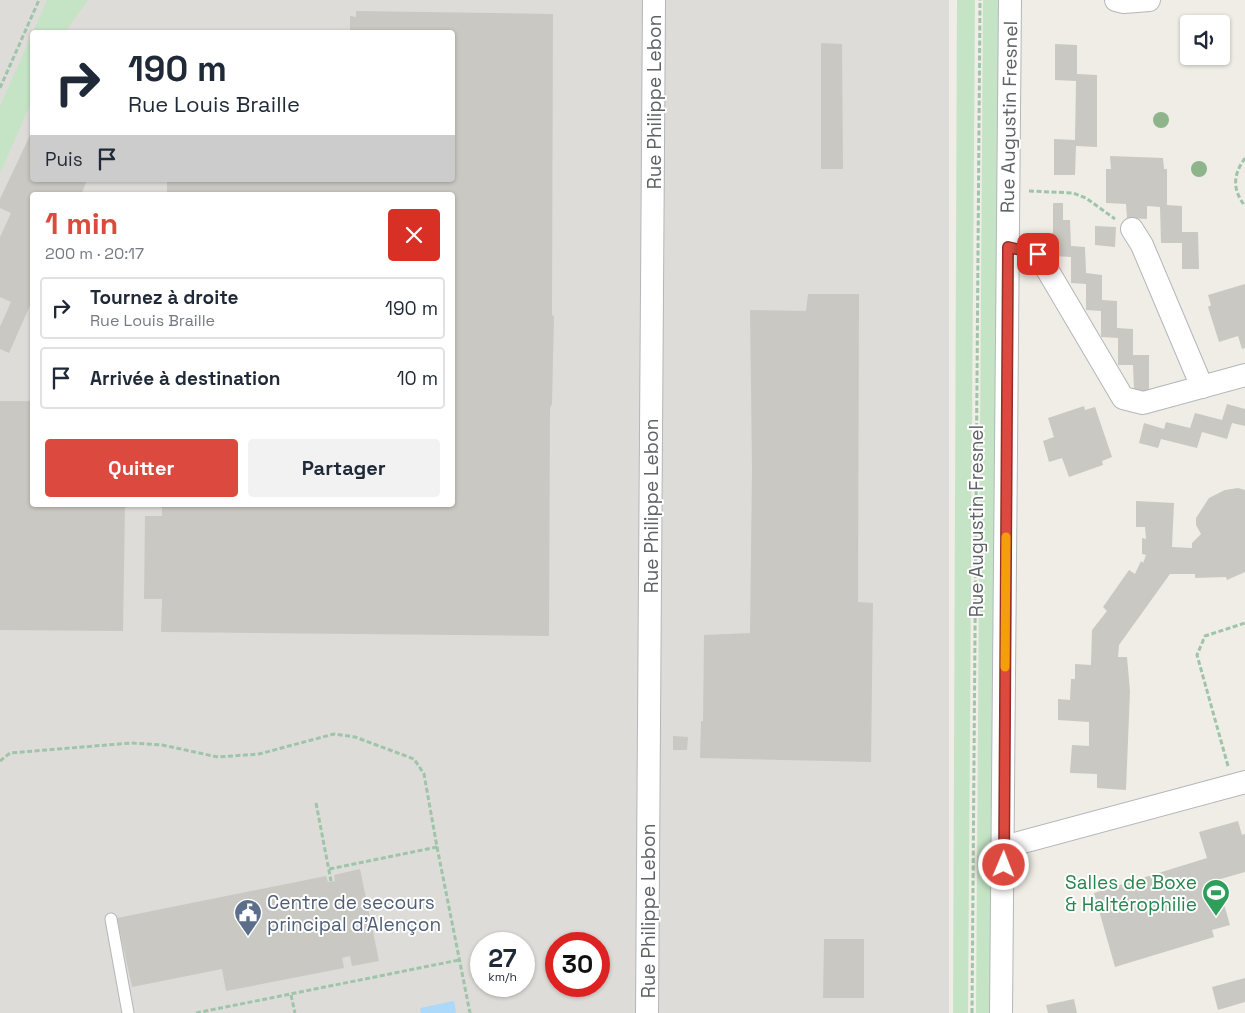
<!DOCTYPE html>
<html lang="fr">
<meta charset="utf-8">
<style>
:root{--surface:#fff;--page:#f2f2f3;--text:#1f2937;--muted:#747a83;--line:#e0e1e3;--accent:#dc493e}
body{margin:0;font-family:"Space Grotesk",sans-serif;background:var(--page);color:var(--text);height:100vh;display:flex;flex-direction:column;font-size:19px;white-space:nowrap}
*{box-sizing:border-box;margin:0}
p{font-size:16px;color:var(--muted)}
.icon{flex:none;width:28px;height:28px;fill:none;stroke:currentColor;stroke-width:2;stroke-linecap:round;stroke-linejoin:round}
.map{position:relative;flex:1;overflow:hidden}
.drawer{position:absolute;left:30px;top:192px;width:425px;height:315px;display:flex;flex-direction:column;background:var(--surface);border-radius:5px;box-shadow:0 1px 4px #0004}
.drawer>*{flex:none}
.guide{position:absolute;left:30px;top:30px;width:425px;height:152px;border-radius:5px;box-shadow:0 1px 4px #0004;background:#fff;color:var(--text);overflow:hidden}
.controls{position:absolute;left:1180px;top:15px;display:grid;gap:10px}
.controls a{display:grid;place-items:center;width:50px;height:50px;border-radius:5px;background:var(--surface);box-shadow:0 1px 4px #0004;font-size:25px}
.speed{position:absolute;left:470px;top:932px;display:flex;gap:10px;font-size:25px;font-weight:700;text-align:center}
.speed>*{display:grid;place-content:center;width:65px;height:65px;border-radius:50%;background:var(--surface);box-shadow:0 1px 4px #0004;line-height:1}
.speed small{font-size:12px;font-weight:400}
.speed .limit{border:8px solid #d22;background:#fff;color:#111}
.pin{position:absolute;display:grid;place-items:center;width:42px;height:42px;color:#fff;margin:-21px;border-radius:10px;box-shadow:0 2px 8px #0006}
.me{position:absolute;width:55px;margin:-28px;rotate:1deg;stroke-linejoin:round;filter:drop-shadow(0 0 4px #0008)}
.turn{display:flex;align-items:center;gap:18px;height:105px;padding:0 15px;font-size:22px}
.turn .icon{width:65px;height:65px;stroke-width:2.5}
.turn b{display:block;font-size:35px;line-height:42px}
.then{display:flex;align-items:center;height:48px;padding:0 15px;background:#0003;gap:10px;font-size:19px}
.round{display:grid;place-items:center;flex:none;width:52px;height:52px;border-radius:5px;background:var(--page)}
.headline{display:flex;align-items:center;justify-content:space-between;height:85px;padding:0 15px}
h1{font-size:30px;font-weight:800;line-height:38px;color:var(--accent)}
.cta{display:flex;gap:10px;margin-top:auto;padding:10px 15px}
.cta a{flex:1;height:58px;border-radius:5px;background:var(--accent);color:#fff;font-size:20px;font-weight:800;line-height:58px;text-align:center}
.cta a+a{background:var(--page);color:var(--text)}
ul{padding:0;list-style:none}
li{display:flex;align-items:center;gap:15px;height:62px;margin:0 10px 8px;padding:0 5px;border:2px solid var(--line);border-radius:5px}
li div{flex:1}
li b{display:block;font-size:19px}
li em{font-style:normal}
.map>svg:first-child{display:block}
.industrial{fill:#dedcd8;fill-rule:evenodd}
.green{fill:#c5e4c5}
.water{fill:#acd8f9}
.building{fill:#cac8c2}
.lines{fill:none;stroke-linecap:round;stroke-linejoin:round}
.service-casing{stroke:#b3b6ba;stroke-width:13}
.minor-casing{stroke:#b3b6ba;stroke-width:24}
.path{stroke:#9ec5a9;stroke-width:3;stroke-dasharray:5 2.5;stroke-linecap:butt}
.service{stroke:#fff;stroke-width:11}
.minor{stroke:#fff;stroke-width:22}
.tree{fill:#8db48b}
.route-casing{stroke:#8f2f28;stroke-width:12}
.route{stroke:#dc493e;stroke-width:9}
.slow{stroke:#f59e0b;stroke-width:9}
.labels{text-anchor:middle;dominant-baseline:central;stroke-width:4;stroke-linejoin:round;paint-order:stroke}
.street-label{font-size:19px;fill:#5e6165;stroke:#fff}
.leisure-label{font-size:19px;fill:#27864d;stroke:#fff;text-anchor:end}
.service-label{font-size:19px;fill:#4e5e75;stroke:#fff;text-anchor:start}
</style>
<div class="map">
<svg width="1245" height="1013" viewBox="0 0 1245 1013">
<rect width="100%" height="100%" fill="#efede6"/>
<!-- industrial -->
<path class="industrial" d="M0,0H949V1013H0ZM32,32H452V180H32ZM32,195H452V505H32ZM481,944H524V986H481ZM556,944H599V986H556Z"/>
<!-- green -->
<g class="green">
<polygon points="47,0 88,0 65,32 32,32 32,101 0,173 0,106"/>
<polygon points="957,0 975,0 968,1013 953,1013"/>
<polygon points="983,0 999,0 991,1013 976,1013"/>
</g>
<!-- water -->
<polygon class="water" points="454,1001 456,1013 421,1013 420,1008"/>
<!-- building -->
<g class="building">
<polygon points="356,11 553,14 552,315 554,316 552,404 550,408 549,636 161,632 162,599 144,599 145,516 162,516 162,505 452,505 452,195 167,195 167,180 452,180 452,32 350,32 350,16 356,17"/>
<polygon points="821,43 842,44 843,169 821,169"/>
<polygon points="1055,44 1077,45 1077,74 1097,75 1097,147 1076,146 1075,175 1054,175 1054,139 1075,140 1076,81 1055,80"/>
<polygon points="32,131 32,180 87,180 81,195 32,195 32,301 9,353 0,349 0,327 11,302 0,297 0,237 11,213 0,208 0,199"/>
<polygon points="1110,156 1163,158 1164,169 1167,169 1167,205 1182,206 1182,232 1198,232 1199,269 1182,269 1182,243 1161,243 1160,207 1147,206 1147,219 1127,218 1126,204 1106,203 1106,169 1111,169"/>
<polygon points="1053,203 1063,203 1063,220 1070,220 1071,246 1085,247 1086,273 1102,275 1102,300 1117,301 1117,328 1133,329 1133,355 1149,355 1149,392 1134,391 1133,365 1118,365 1118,338 1101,337 1101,311 1086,310 1086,284 1071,283 1071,257 1053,256"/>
<polygon points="1095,226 1116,227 1115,247 1095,245"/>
<polygon points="1245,284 1245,348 1242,349 1238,336 1219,342 1208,307 1211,305 1208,295"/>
<polygon points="808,294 859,294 858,602 873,603 871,762 700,758 701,721 703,721 704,635 750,633 752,468 750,310 806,311"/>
<polygon points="0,401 32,401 32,505 125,505 123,631 0,630"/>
<polygon points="1227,404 1245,409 1245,426 1232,423 1227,439 1202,432 1197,448 1161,439 1158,448 1139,443 1144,423 1164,429 1166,422 1190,428 1195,413 1222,420"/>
<polygon points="1084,406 1085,410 1095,407 1112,457 1102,461 1103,465 1069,477 1062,458 1049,462 1043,441 1054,437 1048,418"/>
<polygon points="1238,488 1245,490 1245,572 1227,580 1226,577 1195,578 1195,574 1170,574 1119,645 1118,657 1127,657 1130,691 1126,790 1097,788 1097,774 1070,773 1072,745 1089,746 1089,722 1058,720 1058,699 1070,700 1071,679 1075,679 1075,664 1091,665 1092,630 1107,611 1103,607 1129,570 1135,574 1141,561 1143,563 1146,555 1142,554 1142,538 1146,539 1145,527 1136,527 1136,501 1174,503 1172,547 1192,548 1192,543 1201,534 1196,525 1196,518 1209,498 1225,490"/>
<polygon points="673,736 688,737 687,750 673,750"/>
<polygon points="1238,821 1242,835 1245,834 1245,872 1217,880 1230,925 1212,930 1214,937 1115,967 1094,893 1207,858 1199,832"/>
<polygon points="360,869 379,961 352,966 350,956 342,958 344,968 226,991 222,969 132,987 117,918 321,877 326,876 328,882 335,881 334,875"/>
<polygon points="824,939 864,939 864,998 823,998"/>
<polygon points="1245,978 1245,1002 1218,1010 1212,987"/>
<polygon points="1074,999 1077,1013 1048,1013 1046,1005"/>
</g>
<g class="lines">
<defs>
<polyline id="service" points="111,919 128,1013"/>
<g id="minor">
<polyline points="1116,0 1124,2 1149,0"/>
<polyline points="1132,229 1142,245 1202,387"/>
<polyline points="1008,247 1038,254 1123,398 1143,403 1245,375"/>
<polyline points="1004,847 1245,782"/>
<polyline points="647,1013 654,0"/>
<polyline points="1001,1013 1010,0"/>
</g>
</defs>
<!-- service casing -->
<use href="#service" class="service-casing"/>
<!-- minor casing -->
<use href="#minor" class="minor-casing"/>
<!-- path -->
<g class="path">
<polyline points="0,88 39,0"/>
<path d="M1245,158C1233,175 1232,189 1245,206"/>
<polyline points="1029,191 1073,193 1086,198 1115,219"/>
<polyline points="0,761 10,753 131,743 162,745 218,757 259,754 334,734 355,737 414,759 424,774 437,847 329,869"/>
<polyline points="1228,766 1197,655 1205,636 1245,623"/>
<polyline points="316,803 331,881"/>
<polyline points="437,847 470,1013"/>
<polyline points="291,995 295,1013"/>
<polyline points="196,1013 459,960"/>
<polyline points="972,1013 980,0"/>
</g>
<!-- service -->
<use href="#service" class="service"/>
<!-- minor -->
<use href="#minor" class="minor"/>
</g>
<!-- trees -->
<g class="tree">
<circle cx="1161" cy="120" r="8"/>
<circle cx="1199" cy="169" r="8"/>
</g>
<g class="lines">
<defs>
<polyline id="route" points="1004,865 1008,247 1038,254"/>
</defs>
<!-- route casing -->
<use href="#route" class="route-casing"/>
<!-- route -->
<use href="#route" class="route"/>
<!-- slow -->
<polyline class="slow" points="1005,667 1006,537"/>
</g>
<!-- icons -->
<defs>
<symbol id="stadium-pin" viewBox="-11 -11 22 30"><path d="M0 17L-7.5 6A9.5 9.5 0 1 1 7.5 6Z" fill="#2e9e5b" stroke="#fff"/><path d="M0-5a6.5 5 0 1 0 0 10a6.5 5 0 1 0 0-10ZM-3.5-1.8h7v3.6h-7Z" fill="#fff"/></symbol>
<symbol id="civic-pin" viewBox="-11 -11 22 30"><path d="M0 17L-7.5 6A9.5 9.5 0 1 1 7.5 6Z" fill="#5c6f8a" stroke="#fff"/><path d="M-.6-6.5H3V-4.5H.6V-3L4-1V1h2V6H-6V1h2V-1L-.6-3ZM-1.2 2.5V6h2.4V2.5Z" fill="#fff"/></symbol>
</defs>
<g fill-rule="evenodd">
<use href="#stadium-pin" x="1200" y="877" width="32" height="43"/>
<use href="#civic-pin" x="232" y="897" width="32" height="43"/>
</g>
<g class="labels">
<!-- street labels -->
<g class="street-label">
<text transform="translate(654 102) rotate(-90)">Rue Philippe Lebon</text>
<text transform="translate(1009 117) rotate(-89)">Rue Augustin Fresnel</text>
<text transform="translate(651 506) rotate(-90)">Rue Philippe Lebon</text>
<text transform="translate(976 521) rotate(-90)">Rue Augustin Fresnel</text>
<text transform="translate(648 911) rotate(-90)">Rue Philippe Lebon</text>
</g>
<!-- leisure labels -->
<g class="leisure-label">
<text x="1197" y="882">Salles de Boxe<tspan x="1197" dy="22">&amp; Haltérophilie</tspan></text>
</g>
<!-- service labels -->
<g class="service-label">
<text x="267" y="902">Centre de secours<tspan x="267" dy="22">principal d'Alençon</tspan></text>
</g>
</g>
</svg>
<div class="controls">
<a><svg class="icon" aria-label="sound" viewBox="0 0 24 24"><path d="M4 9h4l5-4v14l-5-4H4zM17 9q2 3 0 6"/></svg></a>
</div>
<div class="speed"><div>27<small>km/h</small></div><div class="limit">30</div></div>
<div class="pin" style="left:1038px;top:254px;background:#d93025"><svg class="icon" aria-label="arrive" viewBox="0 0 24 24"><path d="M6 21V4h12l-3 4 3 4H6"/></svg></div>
<svg class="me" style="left:1004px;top:865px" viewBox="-20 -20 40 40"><circle r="17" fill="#dc493e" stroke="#fff" stroke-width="3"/><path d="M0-11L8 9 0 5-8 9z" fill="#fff"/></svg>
<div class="guide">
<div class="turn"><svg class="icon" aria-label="right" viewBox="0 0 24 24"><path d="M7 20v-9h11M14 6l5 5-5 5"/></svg><div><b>190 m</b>Rue Louis Braille</div></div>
<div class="then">Puis<svg class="icon" aria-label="arrive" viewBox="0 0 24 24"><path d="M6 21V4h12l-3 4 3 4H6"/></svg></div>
</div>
<section class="drawer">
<div class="headline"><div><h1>1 min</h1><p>200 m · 20:17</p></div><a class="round" style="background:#d93025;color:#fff"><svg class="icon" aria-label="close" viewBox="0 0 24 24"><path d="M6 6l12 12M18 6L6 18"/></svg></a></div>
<ul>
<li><svg class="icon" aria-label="right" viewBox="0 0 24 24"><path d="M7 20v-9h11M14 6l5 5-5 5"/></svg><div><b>Tournez à droite</b><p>Rue Louis Braille</p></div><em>190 m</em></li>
<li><svg class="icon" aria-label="arrive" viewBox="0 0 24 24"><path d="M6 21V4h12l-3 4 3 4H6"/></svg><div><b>Arrivée à destination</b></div><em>10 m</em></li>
</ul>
<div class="cta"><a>Quitter</a><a>Partager</a></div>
</section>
</div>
